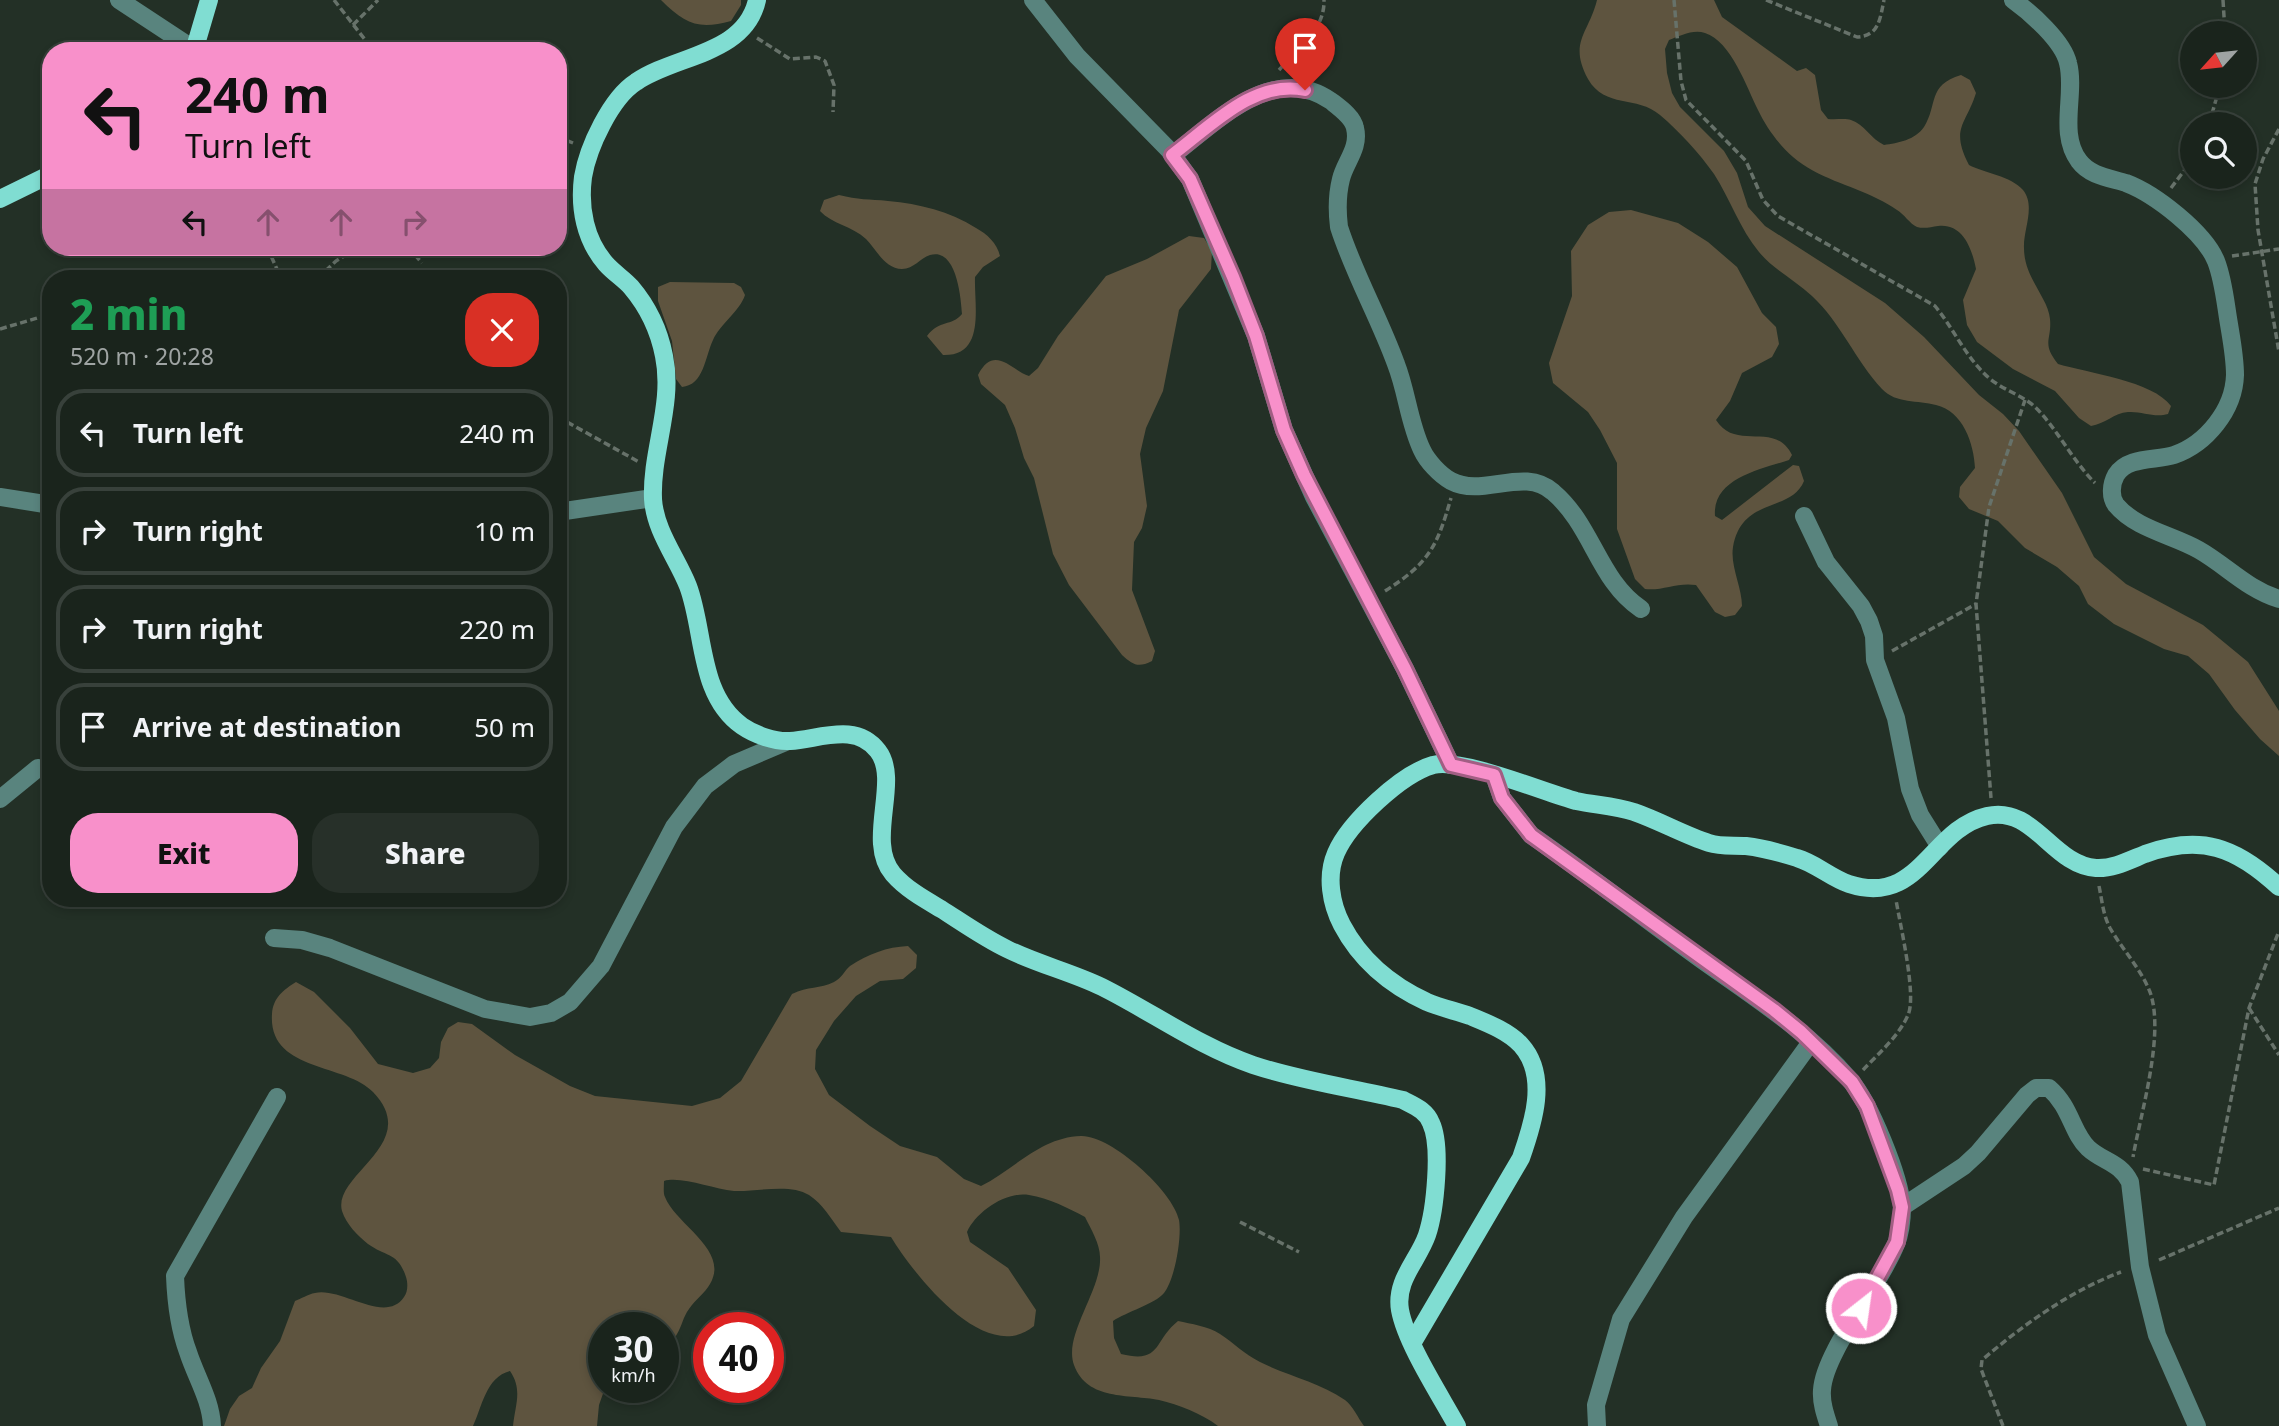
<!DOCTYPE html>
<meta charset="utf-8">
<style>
:root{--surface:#1a241c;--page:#273029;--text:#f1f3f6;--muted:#9fa4a3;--line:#38413b;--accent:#f890ca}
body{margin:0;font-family:"Noto Sans",sans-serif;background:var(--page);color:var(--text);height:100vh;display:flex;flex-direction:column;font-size:26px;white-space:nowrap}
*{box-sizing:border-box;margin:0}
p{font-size:23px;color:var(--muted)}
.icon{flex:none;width:38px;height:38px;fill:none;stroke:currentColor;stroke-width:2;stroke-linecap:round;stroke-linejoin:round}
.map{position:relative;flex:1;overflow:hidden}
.details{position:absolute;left:42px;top:270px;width:525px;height:637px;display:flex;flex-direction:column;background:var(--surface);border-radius:28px;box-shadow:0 4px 10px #0003,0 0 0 2px var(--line)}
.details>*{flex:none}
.top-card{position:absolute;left:42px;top:42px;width:525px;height:214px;border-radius:28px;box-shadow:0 4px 10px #0003,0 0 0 2px var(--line);background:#f890ca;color:#111;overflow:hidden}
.needle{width:46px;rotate:243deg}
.fabs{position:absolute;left:2180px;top:21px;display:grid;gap:14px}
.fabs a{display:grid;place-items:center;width:77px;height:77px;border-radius:50%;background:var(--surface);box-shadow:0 4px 10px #0003,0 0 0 2px var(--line);font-size:35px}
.speed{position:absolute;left:588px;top:1312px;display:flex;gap:14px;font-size:35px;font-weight:700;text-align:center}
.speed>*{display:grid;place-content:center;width:91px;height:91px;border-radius:50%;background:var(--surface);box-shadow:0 4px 10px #0003,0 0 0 2px var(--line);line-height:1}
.speed small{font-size:18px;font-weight:400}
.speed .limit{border:10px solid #d22;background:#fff;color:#111}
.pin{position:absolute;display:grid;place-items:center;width:60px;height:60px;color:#fff;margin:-72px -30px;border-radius:50% 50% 50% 0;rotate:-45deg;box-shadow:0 0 7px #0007}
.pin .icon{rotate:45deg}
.me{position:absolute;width:77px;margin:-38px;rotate:30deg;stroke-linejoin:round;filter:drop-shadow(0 0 5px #0008)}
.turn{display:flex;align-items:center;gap:24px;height:147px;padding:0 28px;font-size:32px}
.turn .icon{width:91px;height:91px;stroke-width:2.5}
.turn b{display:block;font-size:49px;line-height:60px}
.lanes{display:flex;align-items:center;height:66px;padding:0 28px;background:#0003;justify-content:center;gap:35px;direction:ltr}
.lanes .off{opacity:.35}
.round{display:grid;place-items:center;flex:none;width:74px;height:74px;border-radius:28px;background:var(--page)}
.headline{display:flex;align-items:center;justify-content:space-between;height:119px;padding:0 28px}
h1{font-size:42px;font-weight:800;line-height:52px;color:#1e9e55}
.action{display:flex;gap:14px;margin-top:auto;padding:14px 28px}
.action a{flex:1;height:80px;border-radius:28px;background:var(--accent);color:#111;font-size:28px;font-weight:800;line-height:80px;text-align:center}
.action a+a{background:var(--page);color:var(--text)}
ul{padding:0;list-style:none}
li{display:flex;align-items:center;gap:21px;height:88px;margin:0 14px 10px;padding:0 14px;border:4px solid var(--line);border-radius:28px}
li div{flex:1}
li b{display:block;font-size:26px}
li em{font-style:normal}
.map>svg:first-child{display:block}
.green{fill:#5e543f}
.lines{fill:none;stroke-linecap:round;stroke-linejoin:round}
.path{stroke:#67726a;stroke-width:3.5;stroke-dasharray:7 3.5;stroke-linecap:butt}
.minor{stroke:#59847e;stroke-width:18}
.major{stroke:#80ddd2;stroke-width:18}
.route-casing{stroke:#a15e83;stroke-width:18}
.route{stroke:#f890ca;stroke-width:12}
</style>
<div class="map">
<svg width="2279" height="1426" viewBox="0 0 2279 1426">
<rect width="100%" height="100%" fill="#233026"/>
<!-- green -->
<g class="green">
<path d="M661,0H741V5L731,21C698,30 685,24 661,0Z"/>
<path d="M1597,0H1714L1722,17L1797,71L1806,68L1815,75L1821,110L1828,119C1836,120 1845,118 1851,120C1864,124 1871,139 1884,145C1898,143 1915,140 1924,127C1938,105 1927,85 1961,75L1970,80L1976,93C1966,125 1950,128 1969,165C1984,173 2011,176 2023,190C2036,206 2023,230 2024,248C2024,278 2048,297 2050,319C2052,340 2041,343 2058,364C2088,373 2153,381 2171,406L2168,414C2154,418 2142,411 2128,412C2114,413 2105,424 2091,426L2079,418L2055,391L2013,369L1977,342L1967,325L1963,300L1976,269C1972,249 1963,223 1938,226C1931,227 1924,229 1917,227C1910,224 1904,214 1897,210C1891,206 1885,202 1878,199C1849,184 1819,179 1793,157C1779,145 1766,127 1758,110C1747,88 1731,41 1705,33C1693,29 1680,36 1669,40L1665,49L1667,73L1672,93L1680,107L1724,151L1737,173L1748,207L1765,226L1885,303L1924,337L1979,395L2003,414L2019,431L2062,493L2094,557L2126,584L2203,625L2248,662L2279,711V756L2260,739L2235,710L2209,674L2188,656L2164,649L2114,624L2088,604L2079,586L2057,567L2025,548L1998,521L1969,509L1959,497L1960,487L1975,468C1974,444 1963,411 1936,405C1918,400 1896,404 1882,389C1855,360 1841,323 1812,296C1795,280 1774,270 1759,252C1740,229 1730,199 1714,174C1700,154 1679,131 1660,115C1637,95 1605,109 1588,79C1568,42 1589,33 1597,0Z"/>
<path d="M839,195C858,200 869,199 888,201C920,204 949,211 976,228C987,234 997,243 1000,256L983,267L975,277C974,306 986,356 943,355L927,336C940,319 951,327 962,314C961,299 957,247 930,255C920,258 914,269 902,269C885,269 876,249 866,239C852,226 832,224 820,211L824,200Z"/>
<path d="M1631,210L1678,223L1708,242L1737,267L1762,313L1776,327L1779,344L1772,357L1742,373L1730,401L1716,420C1736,452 1775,420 1792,455L1789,460C1762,469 1712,478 1715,516L1722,520L1793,465L1799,466L1804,481C1791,513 1742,496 1733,547C1730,566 1742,587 1742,606L1735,615L1725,617L1715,612L1696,585C1677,582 1663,591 1645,589L1635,579L1617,529V463L1600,430L1588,412L1553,383L1549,363L1572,296L1571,251L1588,225L1609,212Z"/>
<path d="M1189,236L1204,238L1212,251L1211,269L1179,310L1163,391L1146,428L1140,454L1147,506L1142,528L1134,542L1132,590L1155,651L1152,661C1138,668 1133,665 1122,655L1069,585L1053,554L1034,478L1024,458L1015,428L1005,405L981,384L978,375C994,344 1011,370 1029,376L1038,368L1058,336L1106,276L1147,259Z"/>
<path d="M670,282L734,283L741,287L745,295C740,311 720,324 713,340C705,357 704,385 682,387L676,379L672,341L658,301V287Z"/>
<path d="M908,946L917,955L916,968L903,979L880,981L856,996L834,1021L816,1050L815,1069L829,1095L870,1126L900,1146L937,1157L964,1179L981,1186C1013,1170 1041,1137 1081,1136C1111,1135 1173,1191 1179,1220C1182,1237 1175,1279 1164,1293C1155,1304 1126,1312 1113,1321L1114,1338L1121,1354C1162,1364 1153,1341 1178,1321C1191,1324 1208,1326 1220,1334C1234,1343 1244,1354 1260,1362C1288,1376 1319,1382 1345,1400C1353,1406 1358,1418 1364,1426H1218C1201,1413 1179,1405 1159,1400C1129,1394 1087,1401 1074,1365C1063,1335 1102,1290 1100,1257C1100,1244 1091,1229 1085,1217C1068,1208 1049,1198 1029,1195C1006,1191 976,1212 967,1232L970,1242L1008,1268L1036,1310L1034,1326C985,1367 913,1273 891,1237L841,1232C831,1219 823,1204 809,1195C790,1183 757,1192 734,1191C712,1189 682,1176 664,1181C664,1186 663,1193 665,1197C676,1225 730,1250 710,1284C705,1293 695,1300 689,1309C683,1317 682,1326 677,1334C674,1340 668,1346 663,1351V1328H604L605,1388L599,1405L597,1426H513C515,1405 523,1390 510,1371C486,1377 482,1407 473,1426H224L230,1409L239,1396L252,1388L261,1368L280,1341L295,1301C301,1299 308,1294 315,1293C342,1287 385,1325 404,1297C408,1292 408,1283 406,1277C398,1252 386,1257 368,1244C358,1236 346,1224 342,1211C332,1174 423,1144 373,1092C346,1063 268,1072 272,1014C273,998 283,990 296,982L314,992L350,1028L378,1064L413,1073L430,1068L439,1058L441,1042L448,1028L458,1022L472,1024L515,1055L570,1086L595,1096L692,1106L720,1098L741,1081L792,994C808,986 820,989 834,982C842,978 844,971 850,966C868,954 887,947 908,946Z"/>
</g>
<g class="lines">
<!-- path -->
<g class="path">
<polyline points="334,0 370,46 377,51"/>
<path d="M1674,0L1681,81L1686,100L1746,161L1763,200L1778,216L1935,306C1954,329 1966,358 1989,378C2003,390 2022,395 2035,407C2056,427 2072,460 2095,483"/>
<path d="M1766,0L1857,37C1879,36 1880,19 1884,0"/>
<polyline points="2223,0 2225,33"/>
<polyline points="353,25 378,0"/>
<polyline points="757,38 790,59 816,57 825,61 834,85 833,112"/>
<path d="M1279,70C1297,50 1325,30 1324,0"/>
<polyline points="2209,124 2220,86"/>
<polyline points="2279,129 2263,159 2255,184 2258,230 2279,352"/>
<polyline points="558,137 573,143"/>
<polyline points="2171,188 2193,159"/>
<polyline points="179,247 183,255"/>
<polyline points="267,247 281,278"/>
<polyline points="408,247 422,263"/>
<polyline points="2232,256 2279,249"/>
<polyline points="318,278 336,261 359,247"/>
<polyline points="0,329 51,314"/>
<polyline points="558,417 639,462"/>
<path d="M1385,591C1429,563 1437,547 1451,498"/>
<polyline points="1892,651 1976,604"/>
<polyline points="1991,798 1976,604 1989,507 2025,400"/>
<path d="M2099,886C2102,900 2103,915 2110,928C2122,949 2141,969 2150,992C2165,1034 2141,1112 2133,1157"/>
<polyline points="2249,1008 2279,1055"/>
<path d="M1863,1070C1878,1054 1899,1036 1908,1015C1917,996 1900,924 1896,900"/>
<polyline points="2143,1169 2214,1185 2249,1008 2279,931"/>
<polyline points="1240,1222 1299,1252"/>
<polyline points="2159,1260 2279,1208"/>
<path d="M2003,1426L1981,1369L1982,1360C2023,1325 2070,1291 2121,1272"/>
</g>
<!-- minor -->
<g class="minor">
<polyline points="119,0 195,50"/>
<polyline points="1033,0 1077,56 1169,150 1190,179 1256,336 1284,430 1314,497 1405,669 1451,765"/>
<path d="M2013,0C2031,13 2063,41 2068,63C2076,94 2058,133 2079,161C2090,176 2110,178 2126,183C2155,194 2204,232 2216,261C2223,279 2225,299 2228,318C2231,337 2235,356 2235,375C2234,410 2206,444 2174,455C2156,461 2128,456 2116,475C2111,484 2110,497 2116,505C2136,529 2173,535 2199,550C2227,566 2247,589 2279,599"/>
<path d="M1173,155C1216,122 1274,61 1331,101C1340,108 1353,117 1355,128C1360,148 1345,162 1341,179C1337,195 1337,211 1339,227C1354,274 1379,317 1396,364C1407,392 1409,423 1422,450C1427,461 1440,475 1451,481C1483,498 1524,466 1553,492C1593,526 1598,580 1641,609"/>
<polyline points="0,497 51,505"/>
<polyline points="558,512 653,498"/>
<polyline points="1804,516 1826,562 1861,606 1869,621 1874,636 1875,660 1896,718 1910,789 1920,815 1940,847"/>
<path d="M1494,775L1502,798L1531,835C1589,875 1645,919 1702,960C1754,997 1808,1031 1850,1080C1870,1103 1900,1177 1902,1207C1902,1218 1900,1234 1896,1244C1881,1284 1824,1352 1822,1390C1821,1402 1825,1414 1829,1426"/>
<polyline points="0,799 38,768"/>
<polyline points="274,938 302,940 330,948 485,1009 530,1017 551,1013 570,1002 601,966 674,827 705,786 734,764 788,741"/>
<path d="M1902,1207L1964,1166L1978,1153L2027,1095L2036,1088H2049C2071,1107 2072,1133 2088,1148C2103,1162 2120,1162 2130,1182L2140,1267L2157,1335L2197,1426"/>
<path d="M212,1426C211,1400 196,1377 188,1352C179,1328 176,1302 175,1276L277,1097"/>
<polyline points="1597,1426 1596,1405 1621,1319 1684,1217 1811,1042"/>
</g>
<!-- major -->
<g class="major">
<path d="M757,0C745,55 675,55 636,82C611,98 588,147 583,177C579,208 585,240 606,264C614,273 624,279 631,287C648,307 659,330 664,356C674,404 651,451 653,499C655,531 677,558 688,586C705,631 698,695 742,726C755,735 775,742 790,741C820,739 856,722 878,751C901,781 865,841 893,874C906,889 924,899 941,909C963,923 984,938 1007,949C1037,964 1071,972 1102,987C1152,1012 1200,1047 1253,1065C1301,1081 1353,1088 1403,1100C1414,1106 1426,1110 1431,1123C1442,1146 1435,1211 1427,1235C1418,1261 1395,1280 1400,1310C1406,1343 1440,1395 1457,1426"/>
<polyline points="194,51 209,0"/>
<polyline points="0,199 51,174"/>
<path d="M1413,1342L1521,1158C1533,1124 1549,1076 1521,1045C1508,1031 1487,1023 1470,1016C1456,1011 1441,1008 1427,1002C1390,985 1361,961 1342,925C1331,904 1326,876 1336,853C1349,823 1401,774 1433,765C1463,758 1543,792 1576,801C1595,805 1615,806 1634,812C1660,821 1684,835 1709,843C1721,847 1734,845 1746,846C1763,848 1781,853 1797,858C1815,863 1831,878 1849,884C1920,907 1930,829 1987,816C2034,805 2052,865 2096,868C2113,869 2130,860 2145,854C2201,834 2236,847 2279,887"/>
</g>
</g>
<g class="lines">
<defs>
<path id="route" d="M1305,90C1254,79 1210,127 1172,155L1190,179L1233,277L1256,336L1284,430L1304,475L1405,669L1451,765L1494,775L1502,798L1531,835L1774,1010L1801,1032L1852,1082L1867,1106L1898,1190L1902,1207L1897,1242L1861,1308"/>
</defs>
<!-- route casing -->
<use href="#route" class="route-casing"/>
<!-- route -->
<use href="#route" class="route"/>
</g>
</svg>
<div class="fabs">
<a><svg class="needle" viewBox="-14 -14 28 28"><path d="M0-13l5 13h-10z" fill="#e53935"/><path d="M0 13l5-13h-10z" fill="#9fa4a3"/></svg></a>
<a><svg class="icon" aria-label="search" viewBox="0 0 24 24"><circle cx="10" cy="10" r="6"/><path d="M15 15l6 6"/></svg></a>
</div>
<div class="speed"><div>30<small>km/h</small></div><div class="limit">40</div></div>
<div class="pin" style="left:1305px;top:90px;background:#d93025"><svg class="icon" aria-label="arrive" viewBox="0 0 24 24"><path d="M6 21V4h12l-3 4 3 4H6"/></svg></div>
<svg class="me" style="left:1861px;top:1308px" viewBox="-20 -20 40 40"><circle r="17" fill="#f890ca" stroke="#fff" stroke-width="3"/><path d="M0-11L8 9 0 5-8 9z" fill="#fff"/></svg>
<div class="top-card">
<div class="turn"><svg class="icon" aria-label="left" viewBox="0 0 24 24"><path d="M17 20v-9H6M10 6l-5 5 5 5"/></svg><div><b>240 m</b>Turn left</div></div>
<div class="lanes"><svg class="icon" aria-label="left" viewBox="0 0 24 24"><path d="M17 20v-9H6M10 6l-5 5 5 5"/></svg><svg class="icon off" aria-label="ahead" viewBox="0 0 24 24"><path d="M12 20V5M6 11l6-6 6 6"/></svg><svg class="icon off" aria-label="ahead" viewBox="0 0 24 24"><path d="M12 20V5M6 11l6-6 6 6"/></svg><svg class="icon off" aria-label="right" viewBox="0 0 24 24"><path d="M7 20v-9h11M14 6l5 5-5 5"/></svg></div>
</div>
<section class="details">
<div class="headline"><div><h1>2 min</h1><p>520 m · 20:28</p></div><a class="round" style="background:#d93025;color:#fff"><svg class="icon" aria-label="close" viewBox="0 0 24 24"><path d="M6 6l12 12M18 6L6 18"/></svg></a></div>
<ul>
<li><svg class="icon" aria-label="left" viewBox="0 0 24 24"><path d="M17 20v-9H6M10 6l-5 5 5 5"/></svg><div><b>Turn left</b></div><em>240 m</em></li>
<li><svg class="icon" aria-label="right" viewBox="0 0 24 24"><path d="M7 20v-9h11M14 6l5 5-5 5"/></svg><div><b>Turn right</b></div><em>10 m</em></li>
<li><svg class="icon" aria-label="right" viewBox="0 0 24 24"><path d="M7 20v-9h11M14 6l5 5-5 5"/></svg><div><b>Turn right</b></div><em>220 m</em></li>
<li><svg class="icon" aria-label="arrive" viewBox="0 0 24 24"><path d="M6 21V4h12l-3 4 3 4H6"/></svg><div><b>Arrive at destination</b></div><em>50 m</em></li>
</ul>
<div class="action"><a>Exit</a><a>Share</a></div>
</section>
</div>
